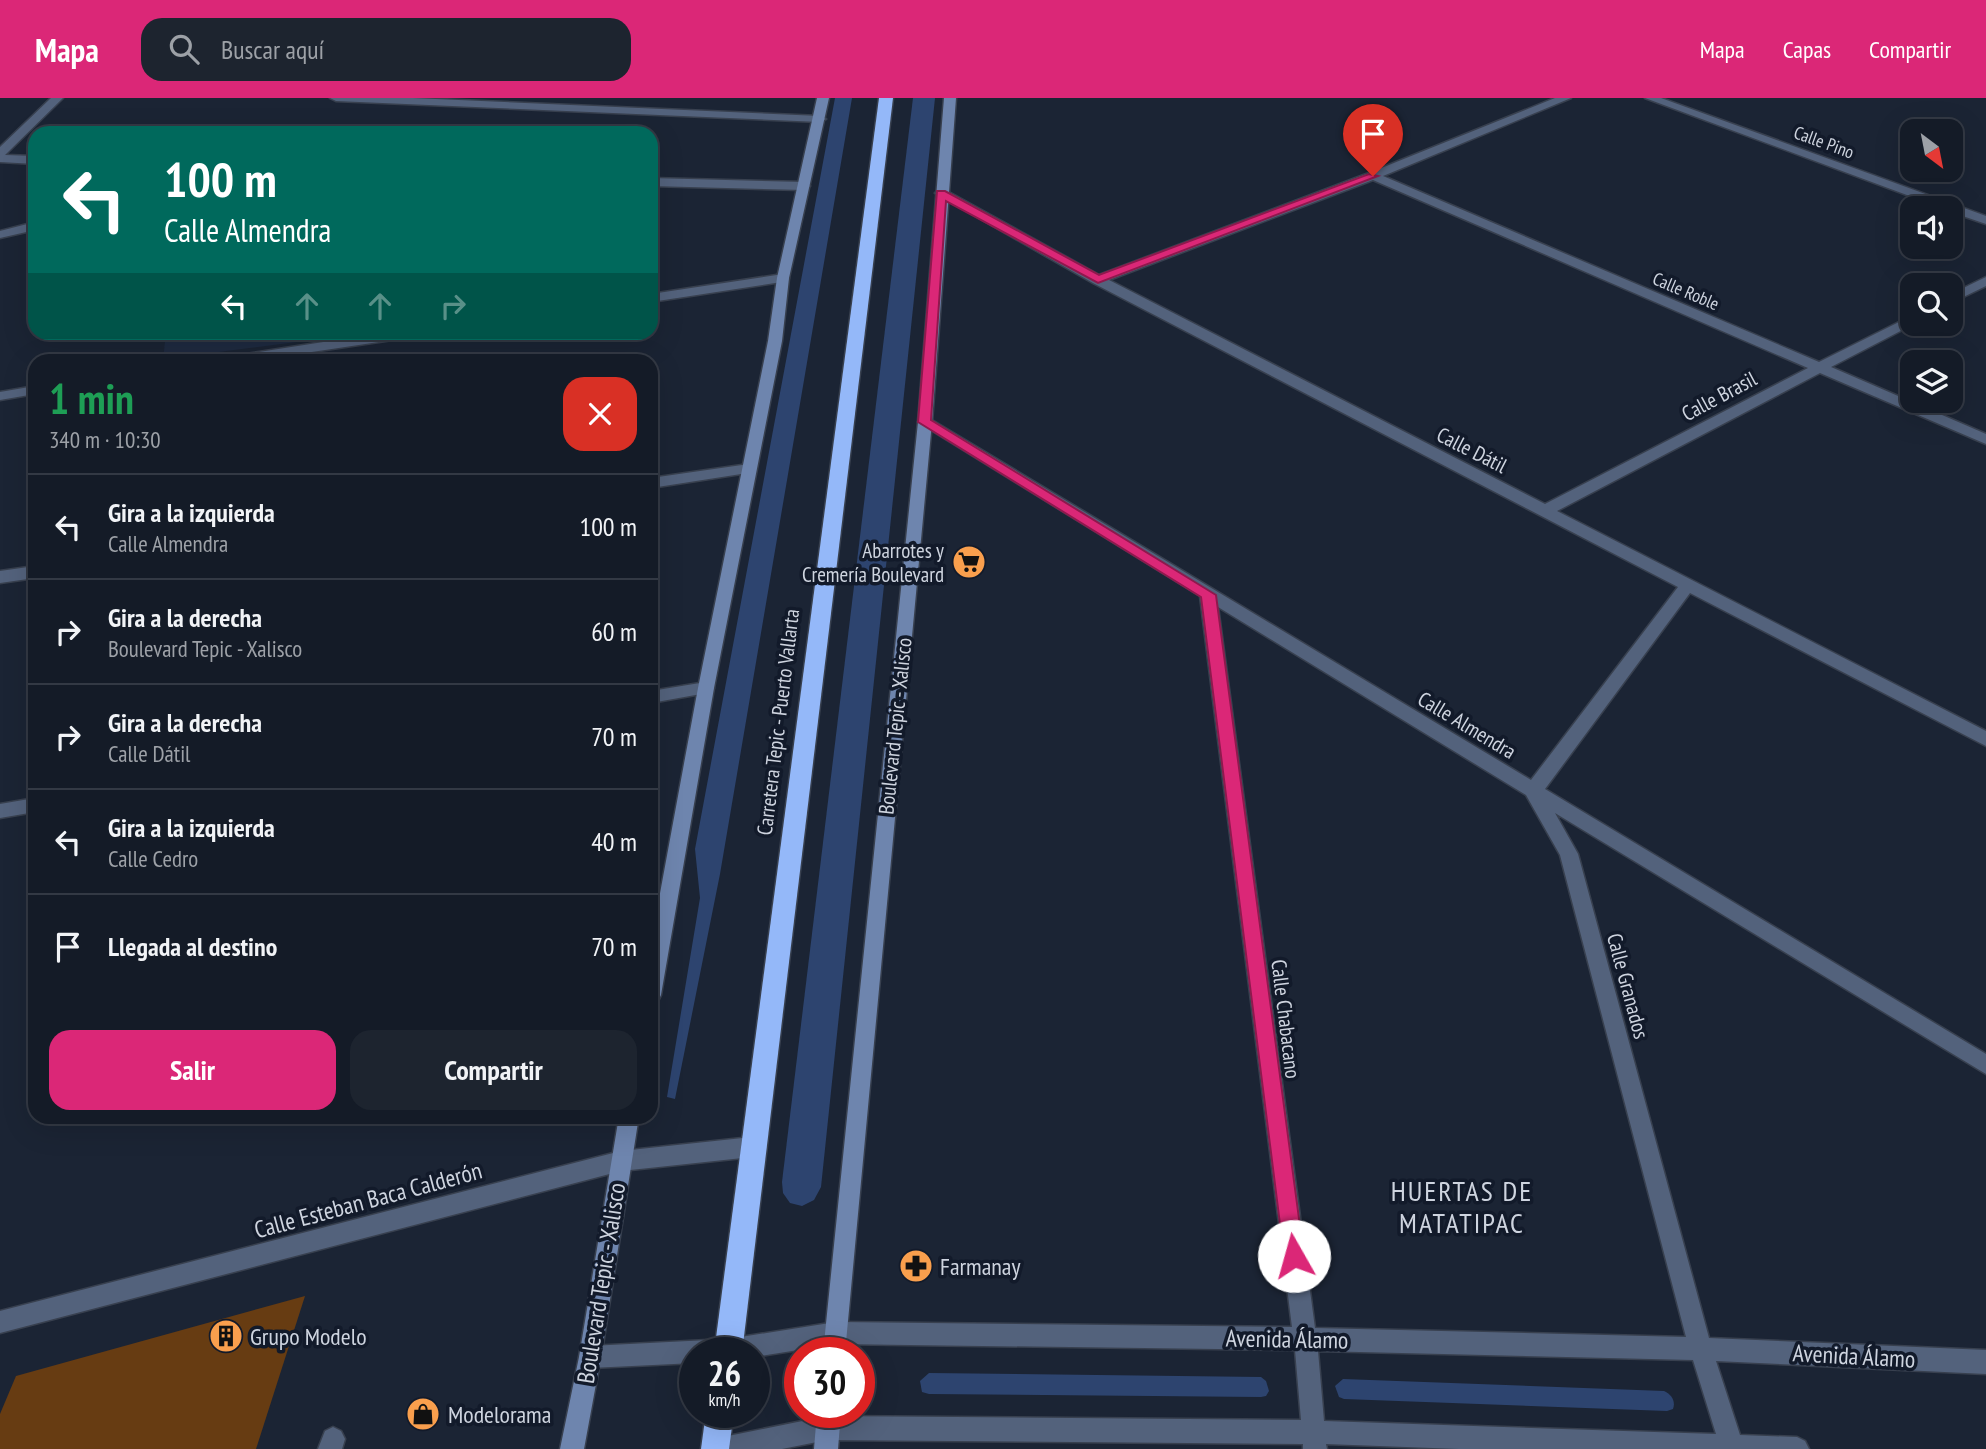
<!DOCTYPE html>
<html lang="es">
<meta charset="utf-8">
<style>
:root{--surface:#141b27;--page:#1d242f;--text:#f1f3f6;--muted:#9da1a7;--line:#333944;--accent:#db2777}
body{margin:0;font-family:"PT Sans Narrow",sans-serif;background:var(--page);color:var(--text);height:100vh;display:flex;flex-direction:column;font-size:26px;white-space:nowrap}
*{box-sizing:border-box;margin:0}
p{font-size:23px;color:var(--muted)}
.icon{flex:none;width:38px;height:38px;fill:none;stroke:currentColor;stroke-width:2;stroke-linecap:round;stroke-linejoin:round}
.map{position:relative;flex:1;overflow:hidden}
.details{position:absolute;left:28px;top:256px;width:630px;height:770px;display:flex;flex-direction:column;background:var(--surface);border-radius:21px;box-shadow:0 7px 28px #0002,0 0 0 2px var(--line)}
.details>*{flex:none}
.guide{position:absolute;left:28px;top:28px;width:630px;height:214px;border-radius:21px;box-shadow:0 7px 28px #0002,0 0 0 2px var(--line);background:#00695c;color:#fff;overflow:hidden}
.needle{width:46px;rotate:148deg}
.fabs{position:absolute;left:1900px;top:21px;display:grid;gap:14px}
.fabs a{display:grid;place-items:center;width:63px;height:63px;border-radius:14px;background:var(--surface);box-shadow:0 7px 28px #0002,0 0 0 2px var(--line);font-size:35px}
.speed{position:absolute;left:679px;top:1239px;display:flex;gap:14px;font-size:35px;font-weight:700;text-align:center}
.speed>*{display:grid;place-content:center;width:91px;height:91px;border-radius:50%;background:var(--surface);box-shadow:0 7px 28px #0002,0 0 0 2px var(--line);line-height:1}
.speed small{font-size:18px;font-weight:400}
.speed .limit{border:10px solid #d22;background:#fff;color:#111}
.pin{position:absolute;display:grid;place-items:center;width:60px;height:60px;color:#fff;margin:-72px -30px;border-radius:50% 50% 50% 0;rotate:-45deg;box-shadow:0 0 7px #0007}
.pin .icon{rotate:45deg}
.me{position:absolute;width:77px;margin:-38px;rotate:353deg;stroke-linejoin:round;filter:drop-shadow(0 0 5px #0008)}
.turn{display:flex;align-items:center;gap:24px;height:147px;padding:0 21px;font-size:32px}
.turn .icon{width:91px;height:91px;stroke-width:2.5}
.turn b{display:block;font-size:49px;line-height:60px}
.lanes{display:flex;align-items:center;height:66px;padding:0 21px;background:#0003;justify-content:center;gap:35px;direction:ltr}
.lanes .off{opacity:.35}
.round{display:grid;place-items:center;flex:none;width:74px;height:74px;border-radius:21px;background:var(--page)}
.overview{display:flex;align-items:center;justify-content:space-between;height:119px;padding:0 21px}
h1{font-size:42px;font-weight:700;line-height:52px;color:#1e9e55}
.cta{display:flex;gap:14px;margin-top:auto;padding:14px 21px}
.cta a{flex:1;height:80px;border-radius:21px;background:var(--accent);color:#fff;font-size:28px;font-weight:700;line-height:80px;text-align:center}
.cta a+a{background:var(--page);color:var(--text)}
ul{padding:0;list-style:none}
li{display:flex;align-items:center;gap:21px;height:105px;padding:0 21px;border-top:2px solid var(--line)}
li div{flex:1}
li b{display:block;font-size:26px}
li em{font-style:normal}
header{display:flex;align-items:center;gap:42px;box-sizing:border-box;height:98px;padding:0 35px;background:var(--accent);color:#fff}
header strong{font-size:33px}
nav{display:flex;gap:38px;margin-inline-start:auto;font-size:24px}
.search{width:490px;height:63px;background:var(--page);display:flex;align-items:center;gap:18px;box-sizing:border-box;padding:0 24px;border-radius:21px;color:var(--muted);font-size:26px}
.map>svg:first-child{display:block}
.built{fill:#1f2b41}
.green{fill:#2d446f}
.building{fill:#673c12}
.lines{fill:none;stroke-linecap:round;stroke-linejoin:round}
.lane-casing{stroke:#38404f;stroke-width:3}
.street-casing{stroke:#38404f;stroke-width:3}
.secondary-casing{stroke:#38404f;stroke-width:3}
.highway-casing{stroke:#38404f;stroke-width:3}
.lane{fill:#53627c;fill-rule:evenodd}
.street{fill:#53627c;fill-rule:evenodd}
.secondary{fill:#6e85ae;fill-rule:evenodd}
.highway{fill:#94b8f9;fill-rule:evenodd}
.route{fill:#db2777;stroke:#8e194d;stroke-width:2}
.labels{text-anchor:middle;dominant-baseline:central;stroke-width:7;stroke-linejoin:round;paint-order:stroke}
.far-street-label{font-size:18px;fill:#ced4df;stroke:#121a2a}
.street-label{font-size:21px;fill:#ced4df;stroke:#121a2a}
.poi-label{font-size:21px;fill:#ced4df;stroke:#121a2a;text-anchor:end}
.near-street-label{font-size:24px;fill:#ced4df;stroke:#121a2a}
.near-poi-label{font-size:24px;fill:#ced4df;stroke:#121a2a;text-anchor:start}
.near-neighbourhood-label{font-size:28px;letter-spacing:2px;fill:#ced4df;stroke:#121a2a}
</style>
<header>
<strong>Mapa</strong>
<div class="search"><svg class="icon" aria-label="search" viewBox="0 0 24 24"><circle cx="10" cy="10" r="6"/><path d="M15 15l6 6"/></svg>Buscar aquí</div>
<nav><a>Mapa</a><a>Capas</a><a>Compartir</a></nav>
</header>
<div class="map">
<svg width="1986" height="1351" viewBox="0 0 1986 1351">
<rect width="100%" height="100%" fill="#1b2434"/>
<!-- built -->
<polygon class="built" points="166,235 166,234 367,235 163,261"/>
<!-- green -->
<g class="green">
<polygon points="835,0 852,0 720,776 675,1001 667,999 700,800 695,751"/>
<polygon points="913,0 935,0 821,1089 814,1102 802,1108 790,1105 783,1095 782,1084"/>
<polygon points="929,1275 1261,1279 1266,1283 1269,1293 1266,1298 1261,1299 929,1296 922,1294 920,1283"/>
<path d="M1343,1281L1664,1293C1671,1296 1676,1303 1673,1311L1667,1313L1344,1301L1339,1299L1335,1288Z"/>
</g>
<!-- building -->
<polygon class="building" points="305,1198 256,1351 0,1351 0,1316 16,1278"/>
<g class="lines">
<defs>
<polygon id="lane" points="333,1329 341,1333 345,1341 342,1351 318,1351 325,1333"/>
<g id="street">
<polygon points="51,0 63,0 5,57 35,58 35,66 0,64 0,49"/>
<polygon points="330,0 413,0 820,18 826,21 820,24 336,3"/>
<path d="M1555,0H1571L1383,78L1819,264L1913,217L1914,226L1831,269L1986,336V346L1820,275L1557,413L1986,633V648L1690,495L1545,691L1986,956V976L1555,715L1578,756L1709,1240L1986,1252V1276L1716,1263L1740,1337L1797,1339L1805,1343L1809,1351H1459L1326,1346L1327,1351H1303V1346L827,1342L782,1351H711L715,1343L723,1339L827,1318L1301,1322L1295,1252L836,1246L754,1259V1255H695V1265L590,1270L582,1267L579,1259L582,1251L590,1248L728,1241L836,1224L1292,1229L1200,498L918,324L925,319L930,321L1531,682L1678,489L1093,185L935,95L945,92L1099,177L1369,75ZM1373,82L1808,270L1545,406L1109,182ZM1218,509L1526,697L1560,757L1686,1239L1315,1230ZM1318,1253L1693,1262L1716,1336L1324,1323Z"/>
<polygon points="1645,0 1661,0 1986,118 1986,126 1951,114 1951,110 1942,110"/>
<polygon points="651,80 804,84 810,88 804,92 651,88"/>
<polygon points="35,124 35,132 0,140 0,133"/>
<polygon points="783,176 789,180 788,183 651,204 651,196"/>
<polygon points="1986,179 1986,188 1951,205 1951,196"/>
<polygon points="388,234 425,234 419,238 258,262 226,262 233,258"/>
<polygon points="35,288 35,296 0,302 0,294"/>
<polygon points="749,366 754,368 756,371 754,374 651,390 651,380"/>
<polygon points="35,468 35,480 0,485 0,473"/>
<polygon points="706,584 714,590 712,594 651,605 651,593"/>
<polygon points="35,700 35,714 0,720 0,706"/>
<polygon points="752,1039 759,1042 762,1049 759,1056 752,1059 621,1073 0,1235 0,1213 621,1053"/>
</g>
<g id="secondary">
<polygon points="817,0 829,0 789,180 782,243 714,590 661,897 658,903 651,906 651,844 698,590 768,243 777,180"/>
<polygon points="944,0 956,0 932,324 845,1255 823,1255 918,324"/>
<polygon points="619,1018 639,1018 601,1259 584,1351 560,1351 579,1259"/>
<polygon points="817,1314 841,1314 838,1351 814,1351"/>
</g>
<g id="highway">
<polygon points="879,0 893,0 742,1255 714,1255"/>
<polygon points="706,1314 734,1314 729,1351 701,1351"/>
</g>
</defs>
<!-- lane casing -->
<use href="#lane" class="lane-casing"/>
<!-- street casing -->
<use href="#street" class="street-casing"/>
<!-- secondary casing -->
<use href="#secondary" class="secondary-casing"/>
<!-- highway casing -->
<use href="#highway" class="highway-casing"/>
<!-- lane -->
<use href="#lane" class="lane"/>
<!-- street -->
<use href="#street" class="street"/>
<!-- secondary -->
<use href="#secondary" class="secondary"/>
<!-- highway -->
<use href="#highway" class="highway"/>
</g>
<!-- route -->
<polygon class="route" points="1369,76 1378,78 1098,185 946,103 931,322 1216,497 1304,1158 1301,1165 1294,1168 1287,1165 1284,1158 1201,499 918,324 937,93 945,93 1099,177"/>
<!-- icons -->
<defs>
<symbol id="supermarket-disc" viewBox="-11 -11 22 22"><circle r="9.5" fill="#f99f4d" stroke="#121a2a"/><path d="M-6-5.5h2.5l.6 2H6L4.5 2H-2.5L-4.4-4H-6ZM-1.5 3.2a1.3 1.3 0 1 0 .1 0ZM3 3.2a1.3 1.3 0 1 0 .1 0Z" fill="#111"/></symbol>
<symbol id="pharmacy-disc" viewBox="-11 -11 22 22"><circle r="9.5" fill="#f99f4d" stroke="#121a2a"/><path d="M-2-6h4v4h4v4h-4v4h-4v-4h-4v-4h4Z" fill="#111"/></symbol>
<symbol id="building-disc" viewBox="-11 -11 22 22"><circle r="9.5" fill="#f99f4d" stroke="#121a2a"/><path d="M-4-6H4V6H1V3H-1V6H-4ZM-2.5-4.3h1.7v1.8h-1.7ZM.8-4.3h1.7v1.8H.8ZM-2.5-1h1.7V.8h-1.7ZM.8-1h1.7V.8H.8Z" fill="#111"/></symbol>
<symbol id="shop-disc" viewBox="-11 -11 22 22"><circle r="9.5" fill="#f99f4d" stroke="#121a2a"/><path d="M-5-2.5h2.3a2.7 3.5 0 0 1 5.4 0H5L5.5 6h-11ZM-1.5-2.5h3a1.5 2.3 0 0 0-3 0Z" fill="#111"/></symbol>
</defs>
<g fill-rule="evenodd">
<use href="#supermarket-disc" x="950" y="445" width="38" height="38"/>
<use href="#pharmacy-disc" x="897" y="1149" width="38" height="38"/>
<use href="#building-disc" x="207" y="1219" width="38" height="38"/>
<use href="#shop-disc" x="404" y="1297" width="38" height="38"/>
</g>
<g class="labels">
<!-- far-street labels -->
<g class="far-street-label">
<text transform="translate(1824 44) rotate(20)">Calle Pino</text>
<text transform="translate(1686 193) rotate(23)">Calle Roble</text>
</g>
<!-- street labels -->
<g class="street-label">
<text transform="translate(1719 298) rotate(-28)">Calle Brasil</text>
<text transform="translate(1472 352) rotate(27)">Calle Dátil</text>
<text transform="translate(778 624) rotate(-83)">Carretera Tepic - Puerto Vallarta</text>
<text transform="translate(1467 627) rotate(31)">Calle Almendra</text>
<text transform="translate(895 628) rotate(-84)">Boulevard Tepic - Xalisco</text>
<text transform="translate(1628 888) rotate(75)">Calle Granados</text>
<text transform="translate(1286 921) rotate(83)">Calle Chabacano</text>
</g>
<!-- poi labels -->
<g class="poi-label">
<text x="944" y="452">Abarrotes y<tspan x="944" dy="24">Cremería Boulevard</tspan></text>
</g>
<!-- near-street labels -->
<g class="near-street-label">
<text transform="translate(368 1102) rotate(-15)">Calle Esteban Baca Calderón</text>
<text transform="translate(601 1185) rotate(-81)">Boulevard Tepic - Xalisco</text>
<text transform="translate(1287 1241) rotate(1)">Avenida Álamo</text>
<text transform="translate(1854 1258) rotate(3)">Avenida Álamo</text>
</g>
<!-- near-poi labels -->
<g class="near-poi-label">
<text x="940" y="1168">Farmanay</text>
<text x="250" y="1238">Grupo Modelo</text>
<text x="448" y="1316">Modelorama</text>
</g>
<!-- near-neighbourhood labels -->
<g class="near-neighbourhood-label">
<text x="1462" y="1092">HUERTAS DE<tspan x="1462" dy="32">MATATIPAC</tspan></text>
</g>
</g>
</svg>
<div class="fabs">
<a><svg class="needle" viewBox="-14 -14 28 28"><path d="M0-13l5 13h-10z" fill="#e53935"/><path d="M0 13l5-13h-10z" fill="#9da1a7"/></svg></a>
<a><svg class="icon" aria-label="sound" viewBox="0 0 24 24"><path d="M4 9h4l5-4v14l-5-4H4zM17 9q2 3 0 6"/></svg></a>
<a><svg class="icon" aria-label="search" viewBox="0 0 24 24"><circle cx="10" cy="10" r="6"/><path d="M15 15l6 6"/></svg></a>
<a><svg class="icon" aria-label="layers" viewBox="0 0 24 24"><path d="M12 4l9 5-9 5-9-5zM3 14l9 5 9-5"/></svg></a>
</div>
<div class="speed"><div>26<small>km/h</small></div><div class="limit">30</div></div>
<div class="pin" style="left:1373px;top:78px;background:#d93025"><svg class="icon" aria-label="arrive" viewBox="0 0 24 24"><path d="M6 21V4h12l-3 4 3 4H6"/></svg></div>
<svg class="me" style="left:1294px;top:1158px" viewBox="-20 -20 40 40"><circle r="19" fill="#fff"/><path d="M0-13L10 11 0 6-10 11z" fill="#db2777"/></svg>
<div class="guide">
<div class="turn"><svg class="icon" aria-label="left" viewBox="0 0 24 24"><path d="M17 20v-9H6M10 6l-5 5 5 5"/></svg><div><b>100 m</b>Calle Almendra</div></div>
<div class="lanes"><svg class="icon" aria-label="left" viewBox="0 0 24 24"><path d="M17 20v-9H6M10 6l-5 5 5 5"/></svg><svg class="icon off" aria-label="ahead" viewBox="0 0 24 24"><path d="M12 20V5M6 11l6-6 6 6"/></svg><svg class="icon off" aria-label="ahead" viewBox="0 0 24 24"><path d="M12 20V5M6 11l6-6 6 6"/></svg><svg class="icon off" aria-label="right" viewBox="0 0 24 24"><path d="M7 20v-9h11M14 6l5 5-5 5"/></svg></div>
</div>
<section class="details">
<div class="overview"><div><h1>1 min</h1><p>340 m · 10:30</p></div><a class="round" style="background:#d93025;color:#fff"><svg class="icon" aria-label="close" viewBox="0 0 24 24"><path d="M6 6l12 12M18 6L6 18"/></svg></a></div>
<ul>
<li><svg class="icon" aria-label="left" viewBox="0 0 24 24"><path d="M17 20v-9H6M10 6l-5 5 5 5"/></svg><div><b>Gira a la izquierda</b><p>Calle Almendra</p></div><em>100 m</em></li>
<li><svg class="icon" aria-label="right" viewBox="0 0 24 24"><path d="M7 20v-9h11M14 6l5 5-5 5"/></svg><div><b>Gira a la derecha</b><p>Boulevard Tepic - Xalisco</p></div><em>60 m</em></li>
<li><svg class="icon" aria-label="right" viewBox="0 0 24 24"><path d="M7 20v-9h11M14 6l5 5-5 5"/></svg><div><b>Gira a la derecha</b><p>Calle Dátil</p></div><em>70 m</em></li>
<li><svg class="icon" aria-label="left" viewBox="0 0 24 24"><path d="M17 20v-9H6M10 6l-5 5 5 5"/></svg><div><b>Gira a la izquierda</b><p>Calle Cedro</p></div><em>40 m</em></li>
<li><svg class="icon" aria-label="arrive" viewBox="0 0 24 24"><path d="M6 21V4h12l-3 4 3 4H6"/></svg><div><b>Llegada al destino</b></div><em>70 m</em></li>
</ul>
<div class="cta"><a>Salir</a><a>Compartir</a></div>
</section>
</div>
